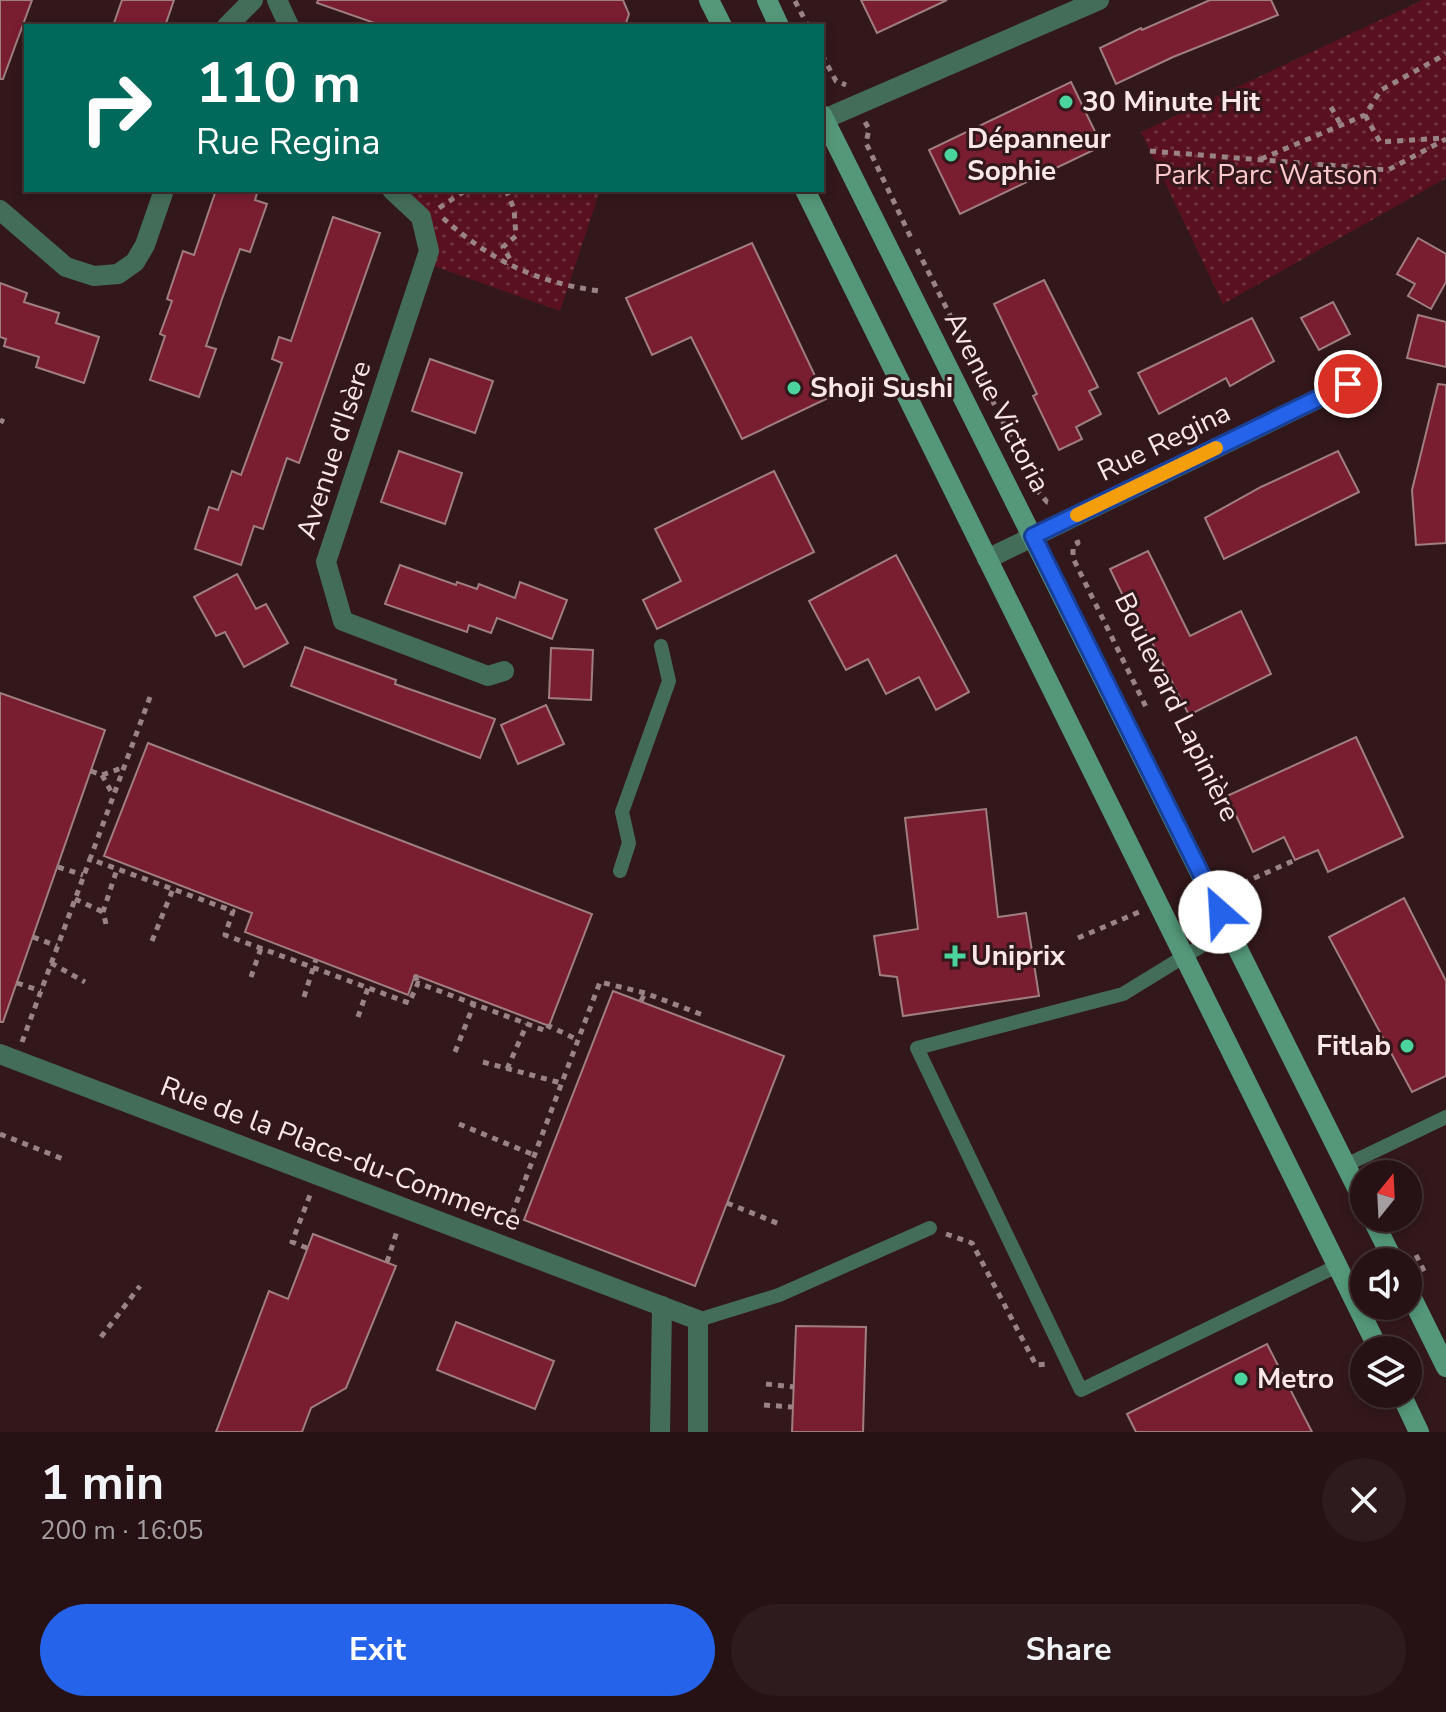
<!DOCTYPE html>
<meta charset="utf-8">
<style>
:root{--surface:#261214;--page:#2e1b1d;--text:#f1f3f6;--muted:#a49ea0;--line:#423234;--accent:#2563eb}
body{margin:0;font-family:"Nunito Sans",sans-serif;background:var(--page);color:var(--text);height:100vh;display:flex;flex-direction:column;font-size:30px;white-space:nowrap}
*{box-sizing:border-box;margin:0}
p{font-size:26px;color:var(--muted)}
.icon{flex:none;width:44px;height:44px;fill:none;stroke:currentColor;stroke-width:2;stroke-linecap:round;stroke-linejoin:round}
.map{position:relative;height:1432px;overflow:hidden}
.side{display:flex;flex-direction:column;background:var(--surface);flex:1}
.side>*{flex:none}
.guide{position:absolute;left:24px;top:24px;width:800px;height:168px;border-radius:0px;box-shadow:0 4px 12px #0003,0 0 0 2px var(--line);background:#00695c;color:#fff;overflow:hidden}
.needle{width:52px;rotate:18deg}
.fabs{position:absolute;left:1350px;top:1160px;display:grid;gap:16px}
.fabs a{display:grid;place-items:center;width:72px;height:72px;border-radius:50%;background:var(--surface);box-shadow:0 4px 12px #0003,0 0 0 2px var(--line);font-size:40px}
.pin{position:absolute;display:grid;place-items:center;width:68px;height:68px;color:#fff;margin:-34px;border:4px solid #fff;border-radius:50%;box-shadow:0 2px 8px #0007}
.me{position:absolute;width:88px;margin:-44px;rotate:334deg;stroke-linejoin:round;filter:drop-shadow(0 0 6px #0008)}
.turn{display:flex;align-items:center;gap:28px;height:168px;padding:0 40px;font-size:36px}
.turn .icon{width:104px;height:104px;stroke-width:2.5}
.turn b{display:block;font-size:56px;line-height:68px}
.round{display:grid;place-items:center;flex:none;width:84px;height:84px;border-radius:42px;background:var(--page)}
.head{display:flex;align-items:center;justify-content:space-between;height:136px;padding:0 40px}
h1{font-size:48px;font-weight:700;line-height:60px}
.action{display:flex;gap:16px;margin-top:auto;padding:16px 40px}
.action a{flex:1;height:92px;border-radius:48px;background:var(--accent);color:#fff;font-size:32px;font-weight:700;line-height:92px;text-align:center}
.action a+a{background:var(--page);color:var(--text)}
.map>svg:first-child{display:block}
.park{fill:url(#park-dots)}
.building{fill:#791d30;stroke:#a07e80;stroke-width:2}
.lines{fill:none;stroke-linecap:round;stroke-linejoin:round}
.path{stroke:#9a8385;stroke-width:5;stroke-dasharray:6 6;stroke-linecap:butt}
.service{stroke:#446d59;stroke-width:14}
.minor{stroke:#446d59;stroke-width:20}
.secondary{stroke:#549879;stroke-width:20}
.route-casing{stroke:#184099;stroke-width:20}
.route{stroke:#2563eb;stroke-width:14}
.slow{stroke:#f59e0b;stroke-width:14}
.poi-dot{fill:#4bd49c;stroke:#33181b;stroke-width:3}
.labels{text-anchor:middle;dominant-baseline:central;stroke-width:6;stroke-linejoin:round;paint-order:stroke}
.poi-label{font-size:28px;font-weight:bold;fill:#fbe7e8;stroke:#33181b;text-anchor:start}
.park-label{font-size:28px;fill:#fdc7cb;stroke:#33181b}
.street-label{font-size:28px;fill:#fbe7e8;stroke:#33181b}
</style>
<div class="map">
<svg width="1446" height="1432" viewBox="0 0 1446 1432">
<defs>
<pattern id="park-dots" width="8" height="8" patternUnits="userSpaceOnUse" patternTransform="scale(2)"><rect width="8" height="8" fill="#591120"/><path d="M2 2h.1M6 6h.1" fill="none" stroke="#723440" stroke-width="1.8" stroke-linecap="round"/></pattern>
</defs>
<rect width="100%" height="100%" fill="#33181b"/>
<!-- park -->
<g class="park">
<polygon points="1423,0 1446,0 1446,178 1223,304 1141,132"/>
<polygon points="408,190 600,190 560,311 434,266 425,209"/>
</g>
<!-- building -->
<g class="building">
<polygon points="0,0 32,0 3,79 0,79"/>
<polygon points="122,0 174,0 165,26 113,26"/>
<polygon points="318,0 623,0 629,14 625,26 383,26 317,3"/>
<polygon points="861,0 947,0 877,33"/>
<polygon points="1210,0 1271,0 1278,15 1173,57 1116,84 1100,48 1141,28 1142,30"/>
<polygon points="1071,82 1102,146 960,214 929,150"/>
<polygon points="216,190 258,190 255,200 267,204 250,252 240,249 222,299 206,346 216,349 199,397 150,380 165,336 160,334 172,301 167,299 183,251 194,255"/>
<polygon points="333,217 380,233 299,463 287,458 263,529 254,526 241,565 195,549 209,507 218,510 232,471 241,475 282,363 272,359 279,337 291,341"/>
<polygon points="1418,238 1446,254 1446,282 1431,309 1408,296 1415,284 1397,274"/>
<polygon points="752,243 826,399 742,439 691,337 652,355 626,298"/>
<polygon points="1044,280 1098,387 1089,391 1101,414 1076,427 1082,439 1059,450 1033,396 1037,394 994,304"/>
<polygon points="0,283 27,293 24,302 59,313 56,323 99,337 84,383 36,367 39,357 4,346 6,339 0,337"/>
<polygon points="1333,302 1350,334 1319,350 1301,318"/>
<polygon points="1418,315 1446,322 1446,367 1407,358"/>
<polygon points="1252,318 1274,361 1230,386 1226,378 1159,414 1138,373"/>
<polygon points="430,359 493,381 475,433 412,411"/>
<polygon points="1438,384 1446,385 1446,543 1416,545 1412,490"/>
<polygon points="399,451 462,473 445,524 381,502"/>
<polygon points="1338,451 1359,492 1224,559 1205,518 1261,487"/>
<polygon points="774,471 814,552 657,629 643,600 681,581 655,529"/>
<polygon points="1148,551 1190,636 1241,611 1271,674 1189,715 1144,627 1139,629 1110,569"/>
<polygon points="896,555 969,692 936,710 919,677 886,694 868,659 846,670 809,601"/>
<polygon points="400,565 456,585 457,582 477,589 479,584 515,598 520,582 567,600 552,639 497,618 491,633 469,625 467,632 385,604"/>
<polygon points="237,574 256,609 266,604 288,643 244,667 225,632 216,636 194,597"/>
<polygon points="305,647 396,680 395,684 495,719 480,758 291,686"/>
<polygon points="551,648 593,650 591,700 549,698"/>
<polygon points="0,693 105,730 3,1022 0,1022"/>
<polygon points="546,705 564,744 518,764 501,725"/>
<polygon points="1356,737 1403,837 1328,872 1318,850 1295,860 1284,837 1253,852 1227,796"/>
<polygon points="148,743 592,914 549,1026 415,975 408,995 245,932 252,913 104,856"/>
<polygon points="986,809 998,917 1026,913 1039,996 903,1016 897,977 880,975 874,936 918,929 905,818"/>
<polygon points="1404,898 1446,981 1446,1076 1412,1092 1329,937"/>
<polygon points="613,991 784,1056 695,1286 524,1220"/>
<polygon points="313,1234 396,1266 346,1388 311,1408 302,1432 216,1432 269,1291 288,1299"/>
<polygon points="456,1322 554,1361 535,1409 437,1370"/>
<polygon points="796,1326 866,1327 863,1432 792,1432"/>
<polygon points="1267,1344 1312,1432 1136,1432 1127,1414"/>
</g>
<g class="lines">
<!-- path -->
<g class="path">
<polyline points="795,1 808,26"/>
<polyline points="822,55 836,81 846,85"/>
<polyline points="1331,107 1341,125"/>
<polyline points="1365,115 1380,142 1444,138"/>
<polyline points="865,122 869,129 866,143 912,240"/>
<polyline points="1150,151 1388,170 1446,139"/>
<polyline points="1261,159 1365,115 1381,90 1446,54"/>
<polyline points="1327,175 1333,165"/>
<polyline points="506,190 514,209 516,236 503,247 510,259 506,264"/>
<polyline points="439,208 466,190"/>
<path d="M443,218C491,261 536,282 599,291"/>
<polyline points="917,249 1016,448"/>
<polyline points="0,420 4,422"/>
<polyline points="1036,489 1047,502 1052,503"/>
<polyline points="1077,540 1078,543 1073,546 1073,558 1146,707"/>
<polyline points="150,697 90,859 233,911 225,935 409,1003 418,983 546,1031 549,1026 578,1040"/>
<polyline points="91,771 102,775 122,768"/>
<polyline points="102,775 113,795"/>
<polyline points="58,867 83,875"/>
<polyline points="1232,888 1295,860"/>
<polyline points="75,899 103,912"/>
<polyline points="106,924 103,912 117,869"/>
<polyline points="33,937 57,946"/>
<polyline points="1078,938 1139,912"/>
<polyline points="152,941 173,889"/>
<polyline points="51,963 85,982"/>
<polyline points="415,975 418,983"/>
<polyline points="251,977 261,948"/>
<polyline points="17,983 41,991"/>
<polyline points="304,997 316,959"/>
<polyline points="641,1001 645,993"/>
<polyline points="358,1017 368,988"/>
<polyline points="22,1042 90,859"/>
<polyline points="455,1052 474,1004"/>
<polyline points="483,1062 561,1083"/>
<polyline points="507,1069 527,1024"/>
<polyline points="459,1124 534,1155"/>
<polyline points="0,1134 63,1159"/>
<polyline points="727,1203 782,1225"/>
<polyline points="508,1225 600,982 645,993 703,1015"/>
<polyline points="946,1234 972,1243 1036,1365 1049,1364"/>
<polyline points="307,1248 292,1242 310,1195"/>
<polyline points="1416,1255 1426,1275"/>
<polyline points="387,1262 398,1228"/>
<polyline points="101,1337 140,1286"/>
<polyline points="766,1384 794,1387"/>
<polyline points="764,1405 793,1407"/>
</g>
<!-- service -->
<g class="service">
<polyline points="620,871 629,843 622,812 669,681 661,646"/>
<polyline points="1229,929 1123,994 917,1048 1081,1390 1337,1266"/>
<polyline points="1346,1165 1446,1117"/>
<polyline points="698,1320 779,1295 930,1228"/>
</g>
<!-- minor -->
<g class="minor">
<polyline points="277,0 289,26"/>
<polyline points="227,26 253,0"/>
<polyline points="822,120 1099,0"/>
<polyline points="392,190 421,217 429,251 326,562 343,621 488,676 504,671"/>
<polyline points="0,210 66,267 94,276 118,274 135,262 145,245 164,190"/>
<polyline points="987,559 1365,376"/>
<polyline points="0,1054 698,1320 698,1432"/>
<polyline points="660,1432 662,1306"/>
</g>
<!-- secondary -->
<g class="secondary">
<polyline points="709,0 722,26"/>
<polyline points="767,0 779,26"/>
<polyline points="822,115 1364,1202"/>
<polyline points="805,190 1379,1350"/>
<polyline points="1372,1218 1394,1262"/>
<polyline points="1408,1290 1446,1367"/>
<polyline points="1401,1394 1419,1432"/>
</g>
</g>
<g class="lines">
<defs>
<polyline id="route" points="1220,912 1033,536 1348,384"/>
</defs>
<!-- route casing -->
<use href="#route" class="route-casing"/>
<!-- route -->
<use href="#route" class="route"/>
<!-- slow -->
<polyline class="slow" points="1077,515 1216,448"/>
</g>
<!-- markers -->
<g class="poi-dot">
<circle cx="1066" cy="102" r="8"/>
<circle cx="951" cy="155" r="8"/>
<circle cx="794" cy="388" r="8"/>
<path d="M951 944h8v8h8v8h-8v8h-8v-8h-8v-8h8z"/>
<circle cx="1407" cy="1046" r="8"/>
<circle cx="1241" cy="1379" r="8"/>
</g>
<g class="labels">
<!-- poi labels -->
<g class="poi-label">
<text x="1082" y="102">30 Minute Hit</text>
<text x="967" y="139">Dépanneur<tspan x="967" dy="32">Sophie</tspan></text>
<text x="810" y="388">Shoji Sushi</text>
<text x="971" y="956">Uniprix</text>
<text x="1391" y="1046" text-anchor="end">Fitlab</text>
<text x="1257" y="1379">Metro</text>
</g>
<!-- park labels -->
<g class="park-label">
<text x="1266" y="175">Park Parc Watson</text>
</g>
<!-- street labels -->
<g class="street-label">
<text transform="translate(997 402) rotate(63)">Avenue Victoria</text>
<text transform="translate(1164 442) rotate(-26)">Rue Regina</text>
<text transform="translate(334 450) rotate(-72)">Avenue d'Isère</text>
<text transform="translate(1177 707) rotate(64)">Boulevard Lapinière</text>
<text transform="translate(341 1154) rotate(21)">Rue de la Place-du-Commerce</text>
</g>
</g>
</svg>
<div class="fabs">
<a><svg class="needle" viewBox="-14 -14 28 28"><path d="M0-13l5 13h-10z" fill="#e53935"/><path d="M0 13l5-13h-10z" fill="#a49ea0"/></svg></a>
<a><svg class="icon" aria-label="sound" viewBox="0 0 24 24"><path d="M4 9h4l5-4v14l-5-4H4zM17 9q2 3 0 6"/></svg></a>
<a><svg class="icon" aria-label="layers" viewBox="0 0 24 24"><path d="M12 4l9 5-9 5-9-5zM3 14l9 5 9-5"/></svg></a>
</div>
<div class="pin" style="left:1348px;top:384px;background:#d93025"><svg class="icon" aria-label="arrive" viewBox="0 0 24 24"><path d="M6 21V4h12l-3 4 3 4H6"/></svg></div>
<svg class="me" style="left:1220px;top:912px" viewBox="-20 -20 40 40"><circle r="19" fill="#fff"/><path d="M0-13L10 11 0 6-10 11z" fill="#2563eb"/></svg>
<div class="guide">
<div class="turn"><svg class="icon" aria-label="right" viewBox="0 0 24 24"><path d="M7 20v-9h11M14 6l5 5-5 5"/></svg><div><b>110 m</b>Rue Regina</div></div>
</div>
</div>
<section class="side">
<div class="head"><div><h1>1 min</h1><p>200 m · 16:05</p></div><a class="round"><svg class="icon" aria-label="close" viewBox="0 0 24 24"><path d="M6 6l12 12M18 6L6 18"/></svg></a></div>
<div class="action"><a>Exit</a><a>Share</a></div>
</section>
